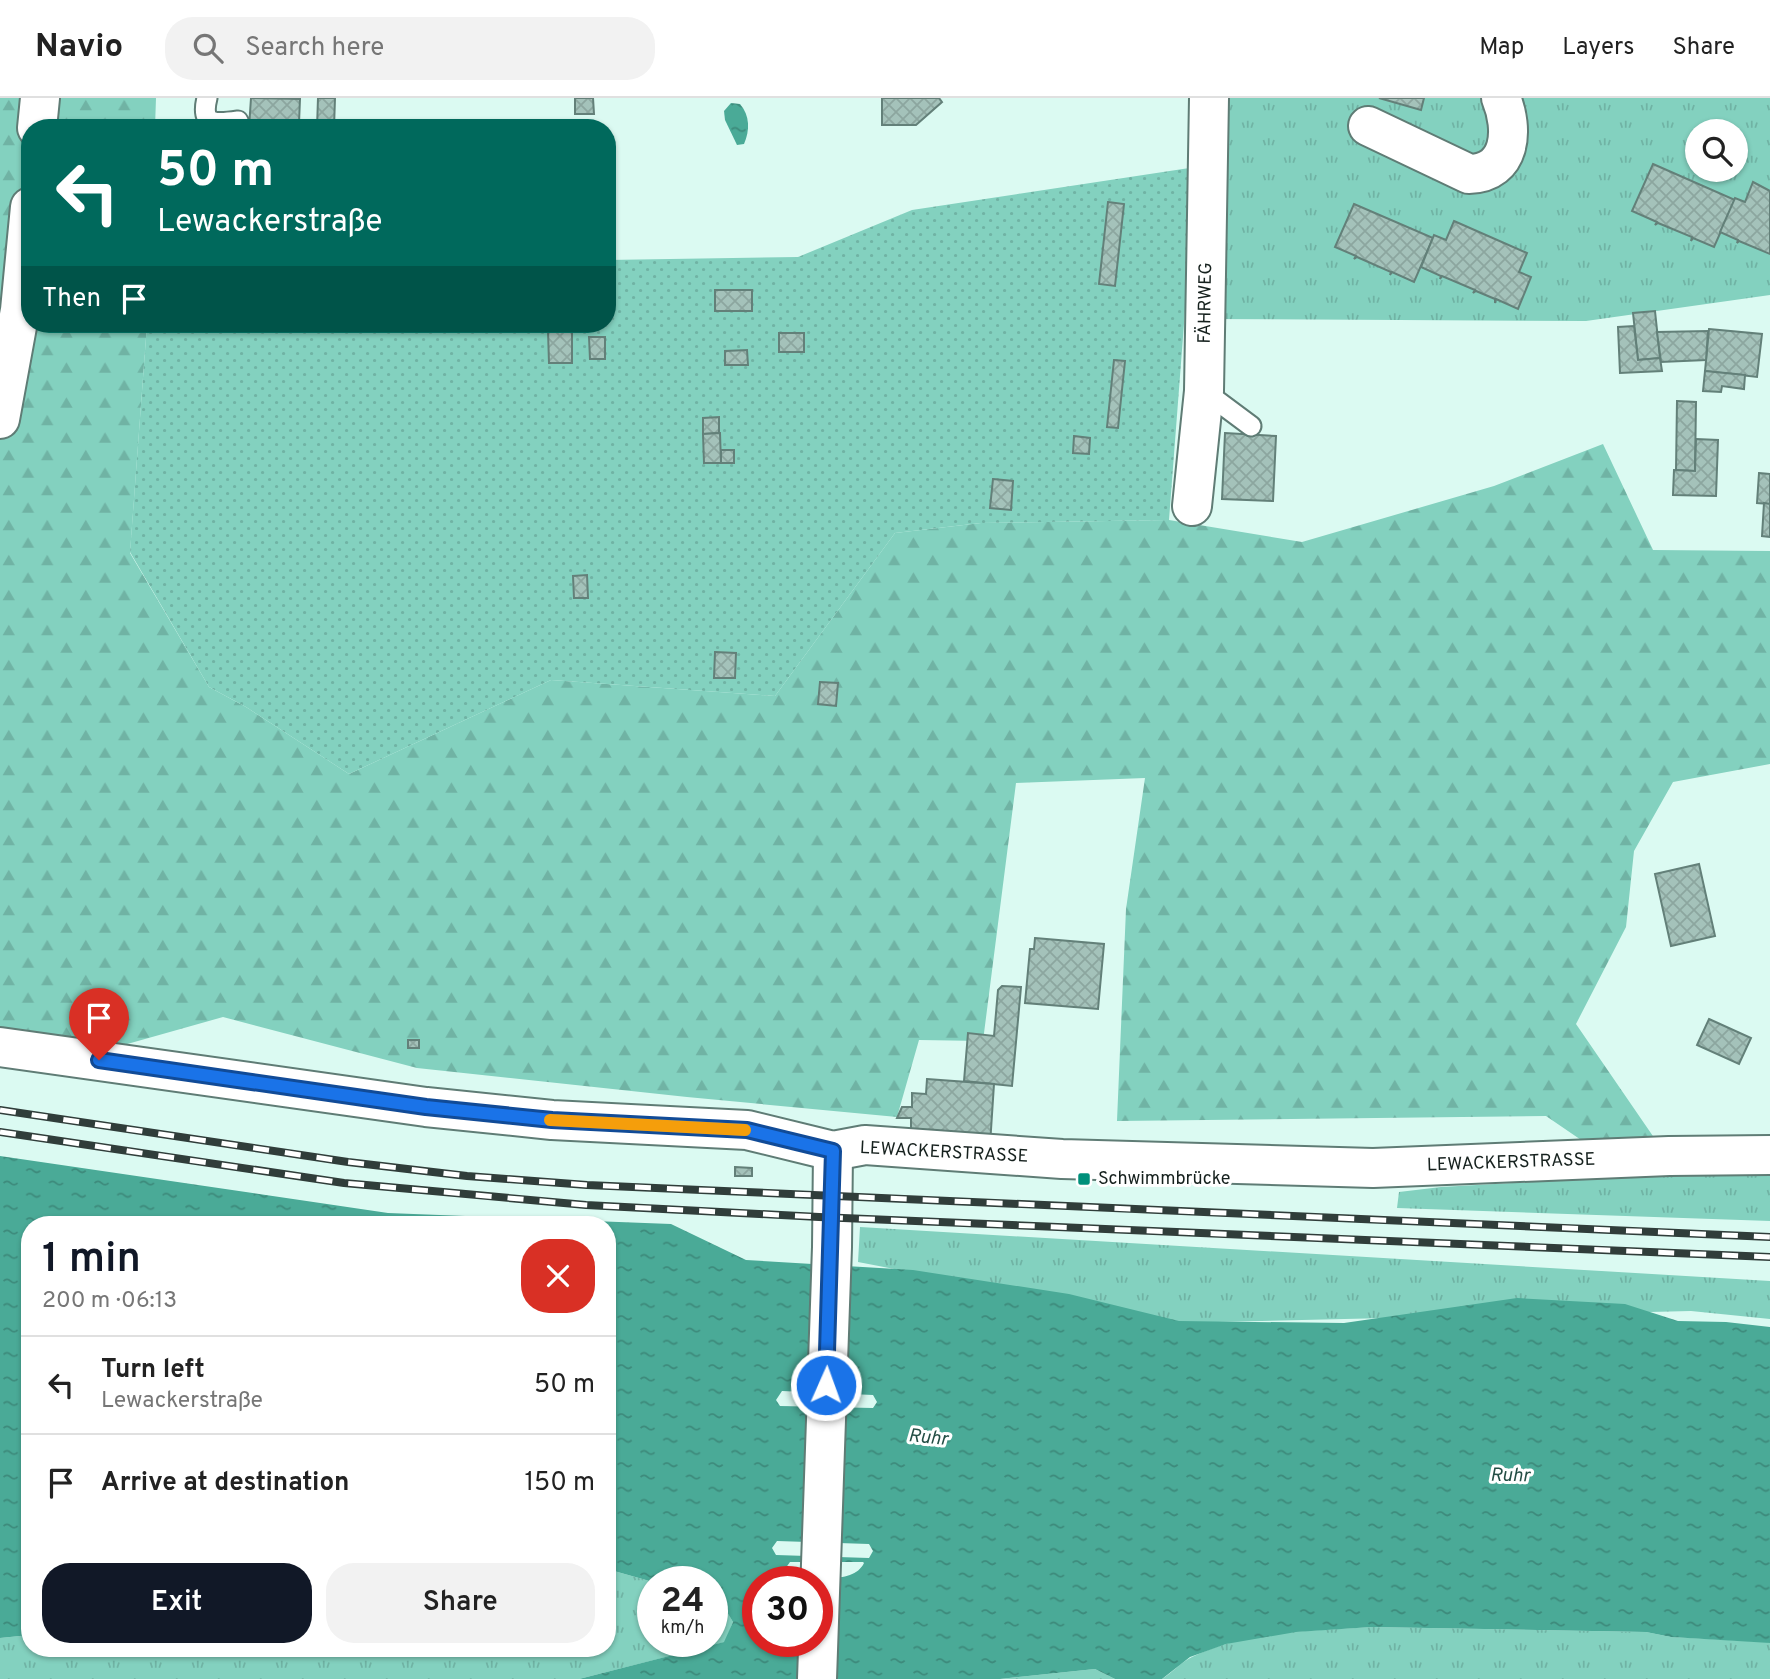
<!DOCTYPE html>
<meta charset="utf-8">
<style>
:root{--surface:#fff;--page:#f2f2f2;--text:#222;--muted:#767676;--line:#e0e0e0;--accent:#111827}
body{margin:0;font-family:Overpass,sans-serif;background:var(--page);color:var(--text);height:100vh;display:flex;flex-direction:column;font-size:26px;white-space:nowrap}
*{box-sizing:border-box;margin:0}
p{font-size:23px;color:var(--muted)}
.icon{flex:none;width:38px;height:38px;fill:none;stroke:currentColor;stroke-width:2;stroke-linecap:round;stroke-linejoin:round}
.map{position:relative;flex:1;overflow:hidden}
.sheet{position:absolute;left:21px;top:1118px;width:595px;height:441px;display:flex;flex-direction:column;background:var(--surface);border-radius:28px;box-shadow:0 2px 5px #0004}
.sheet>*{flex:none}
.top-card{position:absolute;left:21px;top:21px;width:595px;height:214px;border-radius:28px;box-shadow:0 2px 5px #0004;background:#00695c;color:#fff;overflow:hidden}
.tools{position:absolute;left:1685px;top:21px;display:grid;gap:14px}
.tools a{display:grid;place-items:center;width:63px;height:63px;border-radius:50%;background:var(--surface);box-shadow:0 2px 5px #0004;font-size:35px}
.speed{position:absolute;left:637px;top:1468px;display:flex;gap:14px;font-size:35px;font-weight:700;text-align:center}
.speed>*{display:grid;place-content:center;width:91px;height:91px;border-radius:50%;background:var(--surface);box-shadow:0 2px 5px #0004;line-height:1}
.speed small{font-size:18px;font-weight:400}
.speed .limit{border:10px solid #d22;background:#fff;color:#111}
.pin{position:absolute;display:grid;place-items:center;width:60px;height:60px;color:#fff;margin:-72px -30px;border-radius:50% 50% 50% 0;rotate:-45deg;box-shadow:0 0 7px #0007}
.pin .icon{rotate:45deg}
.me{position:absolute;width:77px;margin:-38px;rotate:2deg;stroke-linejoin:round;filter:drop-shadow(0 0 5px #0008)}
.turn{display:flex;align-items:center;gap:24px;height:147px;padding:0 21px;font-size:32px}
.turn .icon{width:91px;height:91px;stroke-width:2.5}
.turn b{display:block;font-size:49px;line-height:60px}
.then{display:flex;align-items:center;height:66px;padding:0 21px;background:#0003;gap:14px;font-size:26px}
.round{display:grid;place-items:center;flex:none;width:74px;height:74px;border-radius:28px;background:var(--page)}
.head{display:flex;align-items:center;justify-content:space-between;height:119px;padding:0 21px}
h1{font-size:42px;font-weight:600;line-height:52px;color:var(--accent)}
.primary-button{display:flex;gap:14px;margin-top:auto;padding:14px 21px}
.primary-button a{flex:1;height:80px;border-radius:28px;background:var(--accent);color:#fff;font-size:28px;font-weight:600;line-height:80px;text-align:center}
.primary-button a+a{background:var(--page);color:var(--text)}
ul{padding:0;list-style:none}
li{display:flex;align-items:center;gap:21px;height:98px;padding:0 21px;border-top:2px solid var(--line)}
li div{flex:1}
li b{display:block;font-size:26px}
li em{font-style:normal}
header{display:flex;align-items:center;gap:42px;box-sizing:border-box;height:98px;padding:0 35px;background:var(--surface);border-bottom:2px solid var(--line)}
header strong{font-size:33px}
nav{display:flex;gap:38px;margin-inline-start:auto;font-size:24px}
.search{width:490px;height:63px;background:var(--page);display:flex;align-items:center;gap:18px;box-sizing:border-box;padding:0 24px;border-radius:28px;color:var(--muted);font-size:26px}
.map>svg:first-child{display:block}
.grass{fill:url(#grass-tufts);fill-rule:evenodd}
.forest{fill:url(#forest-firs)}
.garden{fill:url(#garden-dots)}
.water{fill:url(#water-ripples);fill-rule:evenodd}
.building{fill:url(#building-cross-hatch);stroke:#638079;stroke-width:2}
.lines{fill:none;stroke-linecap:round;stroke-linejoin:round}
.service-casing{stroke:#5f7c75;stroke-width:23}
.minor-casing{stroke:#5f7c75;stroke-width:42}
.service{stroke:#fff;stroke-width:19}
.minor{stroke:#fff;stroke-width:38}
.rail-casing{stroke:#303d3a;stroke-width:8}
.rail{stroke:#fff;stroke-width:5;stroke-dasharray:16;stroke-linecap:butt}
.route-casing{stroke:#114b97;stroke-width:18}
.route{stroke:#1a73e8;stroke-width:12}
.slow{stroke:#f59e0b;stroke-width:12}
.poi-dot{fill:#00907b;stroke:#fff;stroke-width:2.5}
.labels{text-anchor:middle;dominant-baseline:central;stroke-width:6;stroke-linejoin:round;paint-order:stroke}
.street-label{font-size:18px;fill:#16211e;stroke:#fff}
.poi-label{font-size:18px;fill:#16211e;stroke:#fff;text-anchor:start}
.water-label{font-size:19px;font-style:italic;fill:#244e45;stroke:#fff}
</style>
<header>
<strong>Navio</strong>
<div class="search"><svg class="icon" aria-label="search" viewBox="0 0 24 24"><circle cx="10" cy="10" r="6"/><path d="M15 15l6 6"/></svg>Search here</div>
<nav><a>Map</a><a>Layers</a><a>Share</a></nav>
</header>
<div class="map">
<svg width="1770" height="1581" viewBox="0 0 1770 1581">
<defs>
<pattern id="grass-tufts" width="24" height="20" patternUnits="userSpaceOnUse" patternTransform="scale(1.75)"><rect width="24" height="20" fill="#83d1bf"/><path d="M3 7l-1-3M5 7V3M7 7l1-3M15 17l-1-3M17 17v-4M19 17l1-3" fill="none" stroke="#70b3a4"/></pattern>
<pattern id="forest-firs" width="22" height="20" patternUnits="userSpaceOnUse" patternTransform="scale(1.75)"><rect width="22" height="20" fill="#83d1bf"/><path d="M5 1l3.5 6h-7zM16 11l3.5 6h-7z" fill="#70b3a4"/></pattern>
<pattern id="garden-dots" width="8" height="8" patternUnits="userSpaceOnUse" patternTransform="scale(1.75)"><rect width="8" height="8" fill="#83d1bf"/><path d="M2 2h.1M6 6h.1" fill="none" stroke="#70b3a4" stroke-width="1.8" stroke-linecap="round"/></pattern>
<pattern id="water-ripples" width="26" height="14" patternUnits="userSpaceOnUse" patternTransform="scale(1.75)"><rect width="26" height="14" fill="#4aaa97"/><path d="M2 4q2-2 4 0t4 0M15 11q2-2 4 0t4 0" fill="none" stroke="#3d8a7b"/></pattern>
<pattern id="building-cross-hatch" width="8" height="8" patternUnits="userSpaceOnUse" patternTransform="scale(1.75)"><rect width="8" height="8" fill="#a4c2ba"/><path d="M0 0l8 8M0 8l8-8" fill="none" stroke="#8ca69f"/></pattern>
</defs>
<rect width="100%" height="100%" fill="#dbfaf2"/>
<!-- grass -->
<g class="grass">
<path d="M1206,0H1770V197L1586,223L1205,221ZM1698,33H1736V72H1698Z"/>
<polygon points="1770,1071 1770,1123 1397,1110 1399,1094 1441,1089"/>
<polygon points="860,1129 1770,1183 1770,1221 1691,1213 1174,1225 858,1164"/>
<polygon points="607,1471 653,1484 653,1544 712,1544 712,1501 721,1503 733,1524 725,1544 579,1581 0,1581 0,1540 30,1537 30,1550 607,1550"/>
<path d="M1372,1529L1646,1534L1671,1539L1767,1544L1770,1545V1581H1162C1172,1575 1181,1564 1192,1559C1246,1532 1313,1533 1372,1529Z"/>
<polygon points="1095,1571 1115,1581 1000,1581"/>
</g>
<!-- forest -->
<polygon class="forest" points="0,0 156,0 155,30 30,30 30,226 147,226 130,455 209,589 246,609 349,676 551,582 775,598 895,435 981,425 1169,422 1302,444 1494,388 1603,346 1653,452 1770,453 1770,666 1673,684 1634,753 1626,829 1576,926 1657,1044 1587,1046 1546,1018 1117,1023 1126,811 1145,680 1016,685 983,943 919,942 897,1019 687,999 417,970 223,919 106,952 0,937"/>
<!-- garden -->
<polygon class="garden" points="1196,69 1169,422 981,425 895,435 775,598 551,582 349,676 246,609 209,589 130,454 147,226 607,226 607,162 798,159 912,112"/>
<!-- water -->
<g class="water">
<path d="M731,5L740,6C750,18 750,32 744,46L737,47L725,22L724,13Z"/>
<path d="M0,1058L388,1115L671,1126L746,1162L913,1172L1069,1196L1179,1223L1344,1225L1517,1200L1625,1206L1678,1223L1726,1224L1770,1229V1545L1671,1539L1646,1534L1372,1529L1296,1534L1226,1546L1190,1559L1162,1581H1115L1095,1571L1000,1581H579L724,1544L733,1524L721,1504L712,1501V1484H653L607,1471V1127H30V1537L0,1540ZM797,1273L857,1275L861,1283L856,1289L796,1287L793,1281ZM782,1293L873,1297L877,1304L873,1310L780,1308L776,1302ZM777,1443L869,1446L873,1453L869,1460L776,1457L772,1450ZM790,1464H863L864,1465C853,1488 811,1478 788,1477L785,1471ZM758,1484H817V1544H758Z"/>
</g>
<!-- building -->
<g class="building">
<polygon points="251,0 300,1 299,25 278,24 278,30 249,30"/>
<polygon points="318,0 335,0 334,30 317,30"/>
<polygon points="575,0 593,0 594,16 575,16"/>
<polygon points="882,0 939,0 942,4 916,27 882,27"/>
<polygon points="1379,0 1424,0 1421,12"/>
<polygon points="1653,66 1735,102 1714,149 1693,140 1691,143 1692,139 1658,125 1655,127 1657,124 1632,113"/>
<polygon points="1753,84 1770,93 1770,156 1739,143 1737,145 1738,142 1720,134 1735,100 1745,104"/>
<polygon points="1108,104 1124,106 1115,188 1099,186"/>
<polygon points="1354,106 1433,140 1414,184 1392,174 1390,177 1391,174 1357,159 1354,161 1356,158 1335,149"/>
<polygon points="1454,123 1527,155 1519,174 1531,179 1518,211 1496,201 1495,205 1495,201 1476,193 1473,195 1475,192 1442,178 1440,181 1441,178 1421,169 1434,137 1446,142"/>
<rect x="715" y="192" width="37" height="21"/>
<polygon points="1655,213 1660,260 1638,262 1633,215"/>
<polygon points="1634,228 1638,262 1660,260 1662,273 1620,275 1618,229"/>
<polygon points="1709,231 1762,236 1757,279 1705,273"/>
<polygon points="548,233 572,233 572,265 549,265"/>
<polygon points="1708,233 1706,262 1661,264 1657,234"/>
<rect x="779" y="235" width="25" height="19"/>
<polygon points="589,239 605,239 605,261 590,261"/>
<polygon points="747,252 748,267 725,267 725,253"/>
<polygon points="1114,262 1125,263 1118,330 1107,329"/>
<polygon points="1705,273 1745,277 1744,291 1722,288 1721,294 1703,293"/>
<polygon points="1677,303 1696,304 1695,373 1676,372"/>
<polygon points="719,319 719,335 703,336 703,320"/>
<polygon points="720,335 721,365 704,365 703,336"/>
<polygon points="1225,335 1276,338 1273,403 1222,401"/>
<polygon points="1074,338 1090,340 1089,356 1073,355"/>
<polygon points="1696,341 1718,342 1716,398 1673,397 1674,372 1695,373"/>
<rect x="721" y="352" width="13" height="13"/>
<polygon points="1759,375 1770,376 1770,406 1757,405"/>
<polygon points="993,381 1013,383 1011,412 990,410"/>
<polygon points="1764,405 1770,406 1770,439 1762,438"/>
<polygon points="587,477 588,500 574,500 573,478"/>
<polygon points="715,554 736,555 735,580 714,580"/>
<polygon points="820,584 838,585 836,608 818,606"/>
<polygon points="1699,766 1715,838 1671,848 1655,776"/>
<polygon points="1035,840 1104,846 1098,911 1025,905 1030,851 1034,851"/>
<polygon points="1002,888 1021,889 1012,988 964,983 968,935 994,938 998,892"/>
<polygon points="1709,921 1751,940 1739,966 1697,947"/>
<rect x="408" y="942" width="11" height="8"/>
<polygon points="927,981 994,986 990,1047 911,1041 911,1020 897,1020 902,1009 912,1009 912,995 926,996"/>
<polygon points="735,1069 752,1070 752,1078 735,1078"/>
</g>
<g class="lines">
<defs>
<g id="service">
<path d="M207,0C200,28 216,26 238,23L241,30"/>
<polyline points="1204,293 1251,328"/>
</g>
<g id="minor">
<path d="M1368,28L1469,76C1512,75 1514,31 1501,0"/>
<polyline points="37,30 40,0"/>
<polyline points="0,321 20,212 30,109"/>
<polyline points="1192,408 1204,293 1209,0"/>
<polyline points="0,949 426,1009 552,1022 747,1032 833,1053 865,1047 1062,1061 1373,1070 1669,1058 1770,1057"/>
<polyline points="817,1581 832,1149 833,1053"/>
</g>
</defs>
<!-- service casing -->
<use href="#service" class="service-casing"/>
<!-- minor casing -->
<use href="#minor" class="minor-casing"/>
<!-- service -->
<use href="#service" class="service"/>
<!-- minor -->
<use href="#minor" class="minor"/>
<defs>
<g id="rail">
<polyline points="0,1012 348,1064 467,1078 587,1087 1770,1139"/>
<polyline points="0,1034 344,1085 586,1107 819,1119 1770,1159"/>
</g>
</defs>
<!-- rail casing -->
<use href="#rail" class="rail-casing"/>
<!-- rail -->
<use href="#rail" class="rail"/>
</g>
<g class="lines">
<defs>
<polyline id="route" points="99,962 426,1009 552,1022 747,1032 833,1053 826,1287"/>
</defs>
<!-- route casing -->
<use href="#route" class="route-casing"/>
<!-- route -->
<use href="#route" class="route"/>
<!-- slow -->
<polyline class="slow" points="550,1022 745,1032"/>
</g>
<!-- markers -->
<rect class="poi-dot" x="1077" y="1074" width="14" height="14" rx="3.5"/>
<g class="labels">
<!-- street labels -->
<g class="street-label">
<text transform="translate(1206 205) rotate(-89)">FÄHRWEG</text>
<text transform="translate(944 1055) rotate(3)">LEWACKERSTRASSE</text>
<text transform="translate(1511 1065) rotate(-2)">LEWACKERSTRASSE</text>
</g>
<!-- poi labels -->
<g class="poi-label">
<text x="1098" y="1081">Schwimmbrücke</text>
</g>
<!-- water labels -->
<g class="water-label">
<text transform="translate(928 1340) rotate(6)">Ruhr</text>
<text transform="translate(1510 1378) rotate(1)">Ruhr</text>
</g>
</g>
</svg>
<div class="tools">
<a><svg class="icon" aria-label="search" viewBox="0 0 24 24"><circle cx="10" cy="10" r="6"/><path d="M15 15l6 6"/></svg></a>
</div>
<div class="speed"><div>24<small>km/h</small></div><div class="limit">30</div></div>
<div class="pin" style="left:99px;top:962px;background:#d93025"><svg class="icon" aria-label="arrive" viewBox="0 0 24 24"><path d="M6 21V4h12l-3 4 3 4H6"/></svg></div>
<svg class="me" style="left:826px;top:1287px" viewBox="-20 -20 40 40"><circle r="17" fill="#1a73e8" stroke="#fff" stroke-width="3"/><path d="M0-11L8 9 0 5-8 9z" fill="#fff"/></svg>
<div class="top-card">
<div class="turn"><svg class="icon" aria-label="left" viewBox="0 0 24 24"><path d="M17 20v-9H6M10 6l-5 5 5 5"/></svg><div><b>50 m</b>Lewackerstraße</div></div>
<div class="then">Then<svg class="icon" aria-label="arrive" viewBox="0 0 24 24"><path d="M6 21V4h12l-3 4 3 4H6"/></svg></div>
</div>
<section class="sheet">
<div class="head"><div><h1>1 min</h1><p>200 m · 06:13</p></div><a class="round" style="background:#d93025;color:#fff"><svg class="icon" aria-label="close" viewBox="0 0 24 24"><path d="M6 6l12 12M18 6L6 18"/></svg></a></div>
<ul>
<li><svg class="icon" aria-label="left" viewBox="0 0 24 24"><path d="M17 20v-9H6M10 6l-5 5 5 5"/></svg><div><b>Turn left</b><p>Lewackerstraße</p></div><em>50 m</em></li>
<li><svg class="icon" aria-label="arrive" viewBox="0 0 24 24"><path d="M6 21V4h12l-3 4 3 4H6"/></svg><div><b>Arrive at destination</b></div><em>150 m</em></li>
</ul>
<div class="primary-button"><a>Exit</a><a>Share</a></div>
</section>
</div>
